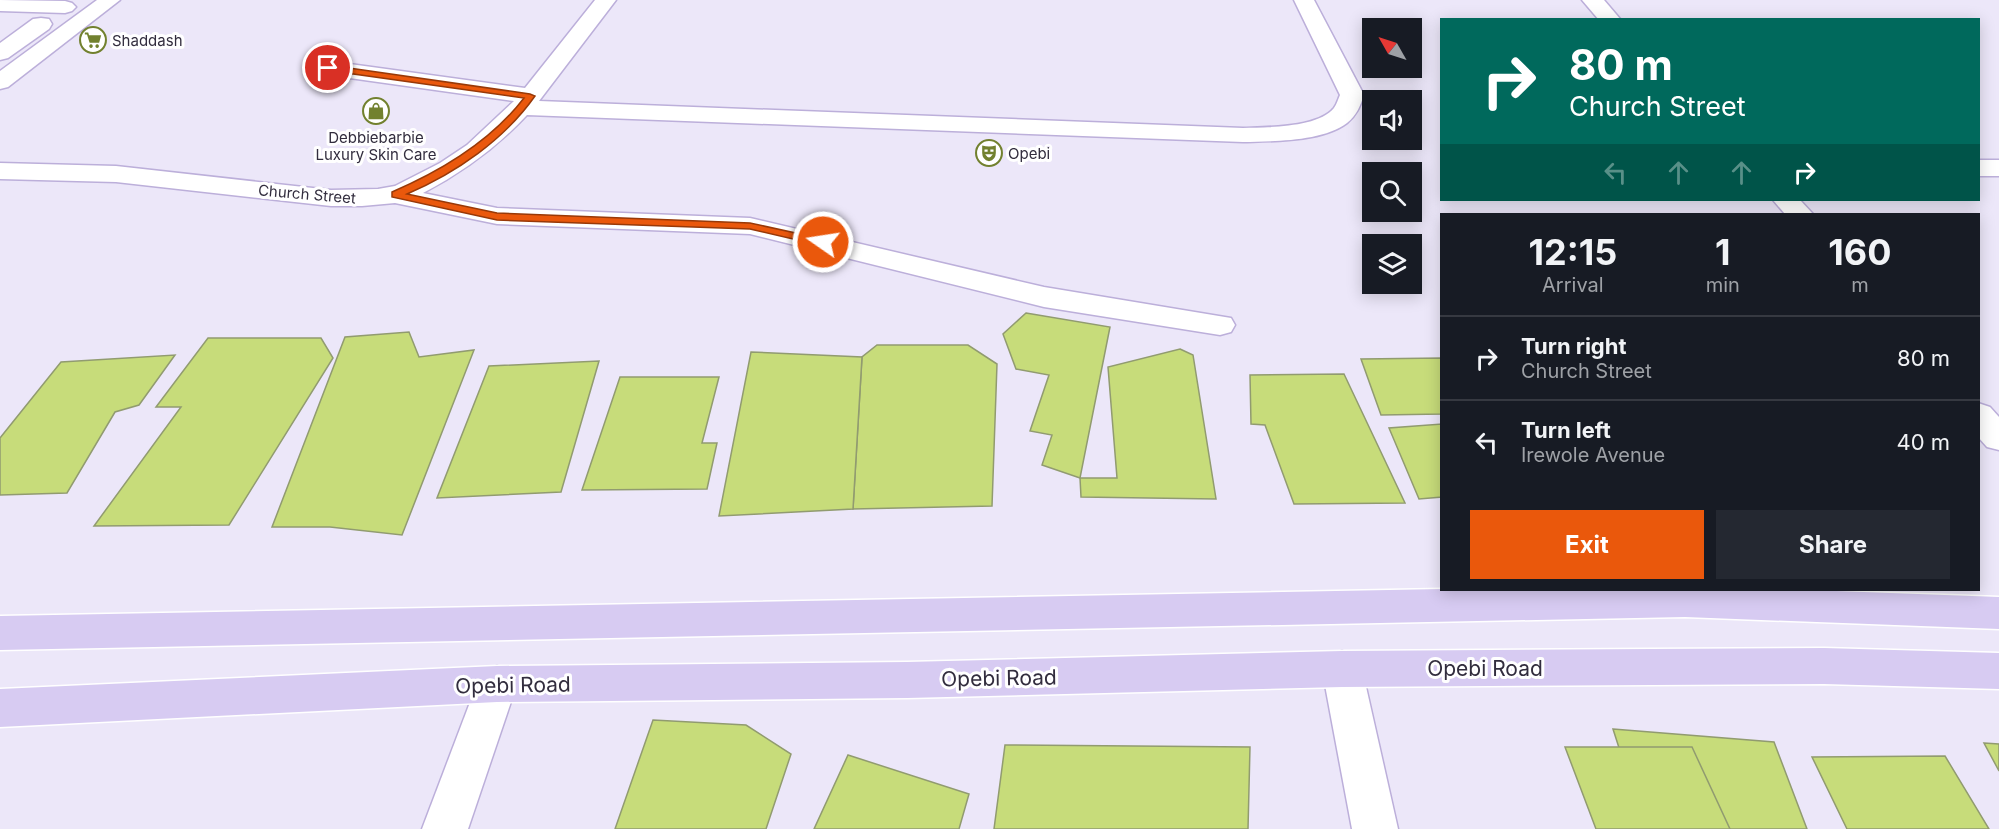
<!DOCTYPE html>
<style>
:root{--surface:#171b24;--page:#242831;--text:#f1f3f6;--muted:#9ea1a6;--line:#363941;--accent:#ea580c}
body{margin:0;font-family:Inter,sans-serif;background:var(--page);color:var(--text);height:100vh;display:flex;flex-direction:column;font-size:22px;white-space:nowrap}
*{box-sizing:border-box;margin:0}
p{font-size:20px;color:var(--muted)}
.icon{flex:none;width:33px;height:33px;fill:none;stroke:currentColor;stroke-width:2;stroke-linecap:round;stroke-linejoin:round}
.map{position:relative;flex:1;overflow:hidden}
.sheet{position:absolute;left:1440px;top:213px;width:540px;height:378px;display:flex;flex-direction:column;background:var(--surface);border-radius:0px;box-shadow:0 3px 15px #0003}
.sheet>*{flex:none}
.guide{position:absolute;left:1440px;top:18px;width:540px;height:183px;border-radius:0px;box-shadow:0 3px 15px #0003;background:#00695c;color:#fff;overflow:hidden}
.needle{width:39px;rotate:309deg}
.tools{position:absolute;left:1362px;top:18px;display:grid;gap:12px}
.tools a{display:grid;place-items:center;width:60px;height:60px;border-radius:0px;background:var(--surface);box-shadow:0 3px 15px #0003;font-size:30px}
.pin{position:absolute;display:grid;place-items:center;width:51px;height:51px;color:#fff;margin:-26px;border:3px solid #fff;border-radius:50%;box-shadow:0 2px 6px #0007}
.me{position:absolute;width:66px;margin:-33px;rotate:283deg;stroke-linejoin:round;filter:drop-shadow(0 0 4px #0008)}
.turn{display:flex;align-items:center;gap:21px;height:126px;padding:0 30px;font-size:27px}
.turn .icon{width:78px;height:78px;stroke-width:2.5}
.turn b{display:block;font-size:42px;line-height:51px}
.lanes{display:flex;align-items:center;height:57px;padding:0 30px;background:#0003;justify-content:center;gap:30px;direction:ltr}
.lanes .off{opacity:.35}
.eta{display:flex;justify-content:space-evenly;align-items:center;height:102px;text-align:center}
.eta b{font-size:36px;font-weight:700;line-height:42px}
.button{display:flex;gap:12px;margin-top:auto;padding:12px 30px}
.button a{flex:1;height:69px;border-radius:0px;background:var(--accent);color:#fff;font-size:24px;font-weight:700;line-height:69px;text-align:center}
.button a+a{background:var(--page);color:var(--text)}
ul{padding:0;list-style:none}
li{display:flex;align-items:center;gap:18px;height:84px;padding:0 30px;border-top:2px solid var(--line)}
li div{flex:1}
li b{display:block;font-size:22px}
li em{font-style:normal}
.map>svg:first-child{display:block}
.building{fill:#c7dc7a;stroke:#919b70;stroke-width:1.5}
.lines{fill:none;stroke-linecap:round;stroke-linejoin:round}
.minor-casing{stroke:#bcafda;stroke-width:3}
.secondary-casing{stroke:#bcafda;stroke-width:3}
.primary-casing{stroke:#fff;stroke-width:3}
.minor{fill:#fff;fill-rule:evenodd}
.secondary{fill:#fff;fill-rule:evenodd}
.primary{fill:#d7cbf2;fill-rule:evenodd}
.route{fill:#ea580c;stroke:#983908;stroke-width:1.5}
.labels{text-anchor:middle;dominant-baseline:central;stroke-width:6;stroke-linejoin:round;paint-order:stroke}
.far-poi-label{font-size:15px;fill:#322d3e;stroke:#fff;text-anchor:start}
.far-street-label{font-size:15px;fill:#322d3e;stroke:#fff}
.near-street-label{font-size:21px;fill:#322d3e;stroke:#fff}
</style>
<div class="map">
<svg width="1999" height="829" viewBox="0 0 1999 829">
<rect width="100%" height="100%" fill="#ece7f9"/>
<!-- building -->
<g class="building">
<polygon points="1026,313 1110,327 1080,478 1042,465 1052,435 1030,431 1049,375 1016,369 1003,334"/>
<polygon points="409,332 419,357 474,350 402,535 330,527 272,527 345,337"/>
<polygon points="208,338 321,338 333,358 229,525 94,526 181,407 156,407"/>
<polygon points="877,345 968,345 997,364 992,506 853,509 862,357"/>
<polygon points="1180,349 1193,355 1216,499 1081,497 1080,478 1117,478 1108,367"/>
<polygon points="751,352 862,357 853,509 719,516"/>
<polygon points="175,355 139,405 115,412 67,493 0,495 0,438 61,362"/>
<polygon points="1442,358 1442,414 1381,415 1361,359"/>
<polygon points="599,361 561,492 437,498 489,366"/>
<polygon points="1344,374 1405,503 1294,504 1265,425 1251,424 1250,375"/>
<polygon points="620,377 719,377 702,443 717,443 707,489 582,490"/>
<polygon points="1442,424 1442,497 1419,499 1389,428"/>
<polygon points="653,720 746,725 791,754 766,829 615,829"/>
<polygon points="1613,729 1774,742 1807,829 1645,829"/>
<polygon points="1984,743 1999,744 1999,771"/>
<polygon points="1005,745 1250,747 1248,829 994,829"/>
<polygon points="1565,747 1692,747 1730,829 1596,829"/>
<polygon points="848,755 969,794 959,829 814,829"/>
<polygon points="1945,756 1989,829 1847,829 1812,757"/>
</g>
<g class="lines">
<defs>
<g id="minor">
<polygon points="0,0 65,1 72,3 76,7 72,11 65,13 0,11"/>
<path d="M595,0H616L539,101L1243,128C1267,127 1318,128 1334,108C1337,104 1338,99 1340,95L1294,0H1314L1364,95C1360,106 1357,115 1347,123C1322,142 1273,141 1243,142L527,115C496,148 463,172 423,193L497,208L750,218L1044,287L1231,318L1235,325L1231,332L1220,335L1044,307L750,234L497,224L395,203L362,206H331L116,182L0,179V163L116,166L331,190L378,189L395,186L440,163L467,145L514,101L328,75L320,73L317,68L320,63L328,61L525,88Z"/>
<polygon points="1582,0 1604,0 1621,20 1599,20"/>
<rect x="1978" y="160" width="21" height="16"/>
<polygon points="1773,200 1800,200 1813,214 1785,214"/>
<polygon points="1978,403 1990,407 1999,417 1999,450 1987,447 1978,437"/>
<polygon points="1342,651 1356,656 1362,669 1398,829 1352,829 1322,669 1328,656"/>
<polygon points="497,666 511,671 517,684 468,829 422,829 477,684 483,671"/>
</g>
<g id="secondary">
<polygon points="97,0 120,0 8,87 0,89 0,71"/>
<polygon points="41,18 49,19 52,24 49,29 8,58 0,60 0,43 33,19"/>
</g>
<g id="primary">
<polygon points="1442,589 1809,590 1999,597 1999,629 1685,617 0,650 0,616"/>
<polygon points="1824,648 1999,653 1999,689 1824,684 1342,687 907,698 497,702 0,727 0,689 497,666 907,662 1342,651"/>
</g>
</defs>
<!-- minor casing -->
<use href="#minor" class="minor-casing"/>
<!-- secondary casing -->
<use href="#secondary" class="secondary-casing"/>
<!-- primary casing -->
<use href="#primary" class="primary-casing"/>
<!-- minor -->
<use href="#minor" class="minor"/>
<!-- secondary -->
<use href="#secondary" class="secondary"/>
<!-- primary -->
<use href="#primary" class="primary"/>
</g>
<!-- route -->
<path class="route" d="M328,65L530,94L535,96C504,140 456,173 407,194L497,213L750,223L823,239L829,242L823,246L750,229L497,220L392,197V192C441,171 491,141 524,98L325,70L324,68Z"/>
<!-- icons -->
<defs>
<symbol id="supermarket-ring" viewBox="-11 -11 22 22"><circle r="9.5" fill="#fff" stroke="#72812f" stroke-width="1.5"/><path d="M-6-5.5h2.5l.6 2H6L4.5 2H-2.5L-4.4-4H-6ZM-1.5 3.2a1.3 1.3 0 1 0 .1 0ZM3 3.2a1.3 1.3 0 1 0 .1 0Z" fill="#72812f"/></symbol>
<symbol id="shop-ring" viewBox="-11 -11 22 22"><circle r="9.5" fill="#fff" stroke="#72812f" stroke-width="1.5"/><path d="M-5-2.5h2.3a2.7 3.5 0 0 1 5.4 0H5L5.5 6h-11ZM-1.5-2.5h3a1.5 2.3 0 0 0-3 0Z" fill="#72812f"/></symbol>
<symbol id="theatre-ring" viewBox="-11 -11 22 22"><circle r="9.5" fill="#fff" stroke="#72812f" stroke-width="1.5"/><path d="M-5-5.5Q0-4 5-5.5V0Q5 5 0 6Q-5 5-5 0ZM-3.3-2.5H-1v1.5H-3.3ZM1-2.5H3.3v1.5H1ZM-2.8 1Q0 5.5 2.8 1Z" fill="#72812f"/></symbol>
</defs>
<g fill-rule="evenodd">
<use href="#supermarket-ring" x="78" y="25" width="30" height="30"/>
<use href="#shop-ring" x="361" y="96" width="30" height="30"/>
<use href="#theatre-ring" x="974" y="138" width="30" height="30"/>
</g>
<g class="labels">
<!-- far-poi labels -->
<g class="far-poi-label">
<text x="112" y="40">Shaddash</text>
<text x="376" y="137" text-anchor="middle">Debbiebarbie<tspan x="376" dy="17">Luxury Skin Care</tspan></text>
<text x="1008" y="153">Opebi</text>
</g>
<!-- far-street labels -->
<g class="far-street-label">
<text transform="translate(307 194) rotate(5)">Church Street</text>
</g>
<!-- near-street labels -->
<g class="near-street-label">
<text x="1485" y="668">Opebi Road</text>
<text transform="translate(999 678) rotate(-1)">Opebi Road</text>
<text transform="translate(513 685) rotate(-1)">Opebi Road</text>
</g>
</g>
</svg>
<div class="tools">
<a><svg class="needle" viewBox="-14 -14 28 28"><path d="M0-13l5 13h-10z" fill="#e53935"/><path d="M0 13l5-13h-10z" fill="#9ea1a6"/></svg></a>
<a><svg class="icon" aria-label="sound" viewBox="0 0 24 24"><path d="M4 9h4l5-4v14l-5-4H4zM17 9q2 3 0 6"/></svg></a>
<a><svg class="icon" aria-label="search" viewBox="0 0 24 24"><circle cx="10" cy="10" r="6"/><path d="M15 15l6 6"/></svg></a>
<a><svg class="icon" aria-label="layers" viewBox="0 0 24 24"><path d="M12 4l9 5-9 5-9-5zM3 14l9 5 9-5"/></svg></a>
</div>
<div class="pin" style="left:328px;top:68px;background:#d93025"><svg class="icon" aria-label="arrive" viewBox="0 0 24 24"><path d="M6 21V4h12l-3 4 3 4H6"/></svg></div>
<svg class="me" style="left:823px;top:242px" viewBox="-20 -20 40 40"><circle r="17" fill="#ea580c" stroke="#fff" stroke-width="3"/><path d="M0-11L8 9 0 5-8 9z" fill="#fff"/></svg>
<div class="guide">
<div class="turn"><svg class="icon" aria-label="right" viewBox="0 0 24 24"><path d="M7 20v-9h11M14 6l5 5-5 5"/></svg><div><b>80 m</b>Church Street</div></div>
<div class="lanes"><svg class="icon off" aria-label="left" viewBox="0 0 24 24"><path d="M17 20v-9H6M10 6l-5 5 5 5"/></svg><svg class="icon off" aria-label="ahead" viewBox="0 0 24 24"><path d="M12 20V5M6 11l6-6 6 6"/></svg><svg class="icon off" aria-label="ahead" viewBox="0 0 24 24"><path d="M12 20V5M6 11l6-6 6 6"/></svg><svg class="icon" aria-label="right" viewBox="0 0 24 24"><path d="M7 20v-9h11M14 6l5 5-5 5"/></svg></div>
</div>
<section class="sheet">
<div class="eta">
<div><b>12:15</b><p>Arrival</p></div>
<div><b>1</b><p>min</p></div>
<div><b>160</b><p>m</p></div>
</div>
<ul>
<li><svg class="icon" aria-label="right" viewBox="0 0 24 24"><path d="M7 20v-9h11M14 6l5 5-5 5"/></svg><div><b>Turn right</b><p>Church Street</p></div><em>80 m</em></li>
<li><svg class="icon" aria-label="left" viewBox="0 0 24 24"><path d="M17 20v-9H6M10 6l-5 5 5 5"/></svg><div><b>Turn left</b><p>Irewole Avenue</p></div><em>40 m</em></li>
</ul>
<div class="button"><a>Exit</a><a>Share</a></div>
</section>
</div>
